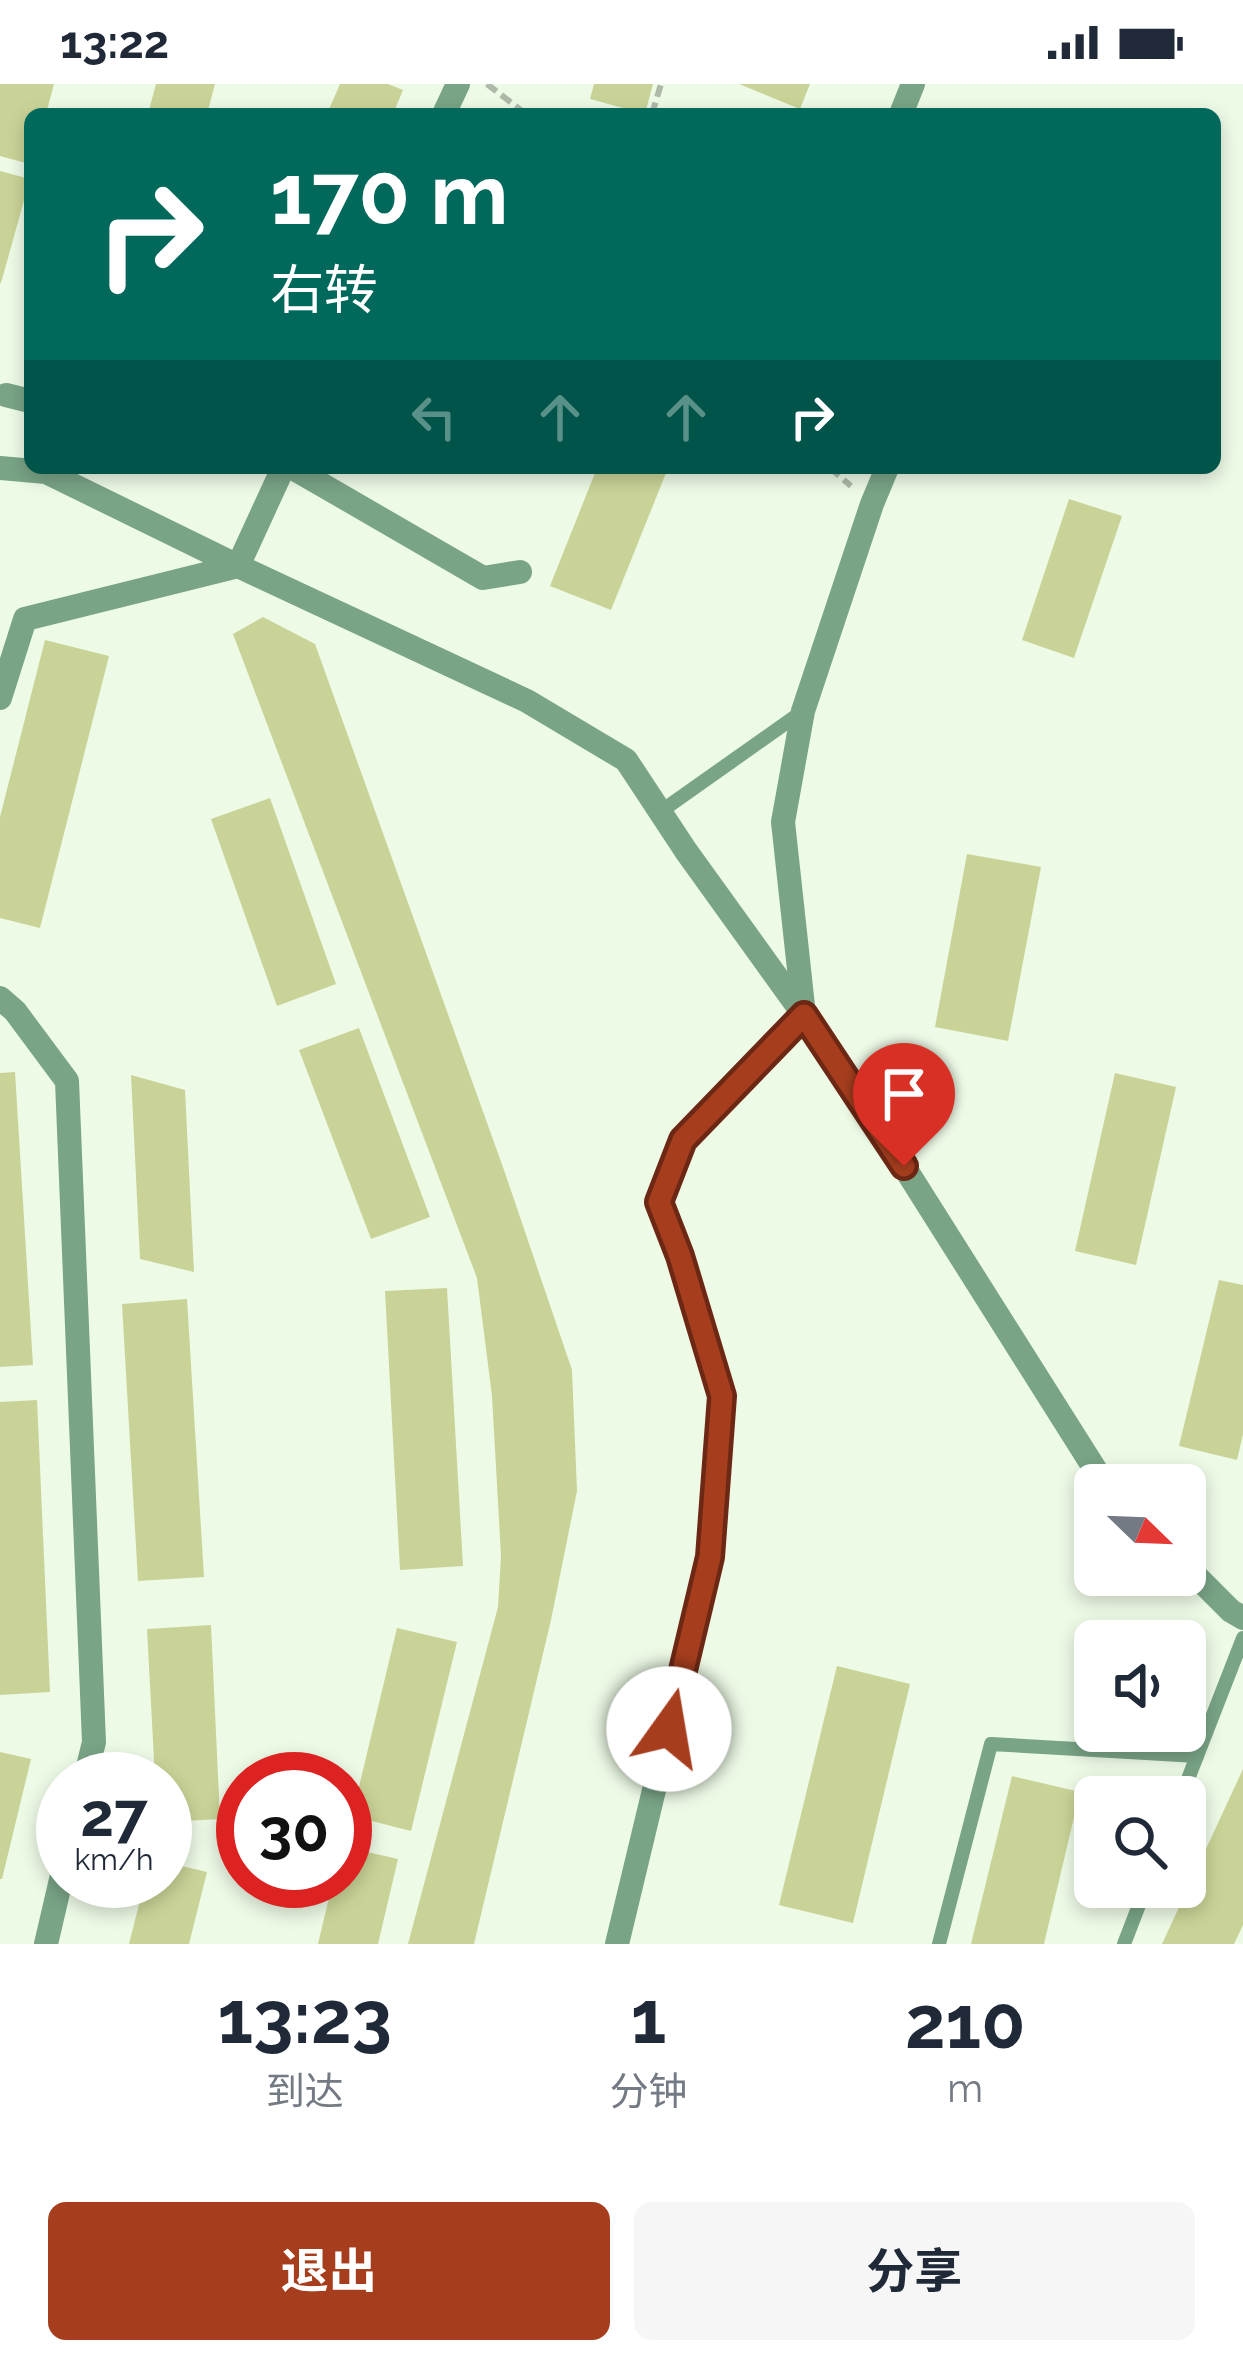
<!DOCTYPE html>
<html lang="zh">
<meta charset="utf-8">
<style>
:root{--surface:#fff;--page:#f6f6f7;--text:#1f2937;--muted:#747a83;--accent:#a63e1e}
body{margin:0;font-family:Raleway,"Noto Sans SC",sans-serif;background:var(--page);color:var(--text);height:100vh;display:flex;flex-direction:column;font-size:45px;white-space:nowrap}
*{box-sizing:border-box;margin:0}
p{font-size:39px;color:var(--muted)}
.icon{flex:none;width:66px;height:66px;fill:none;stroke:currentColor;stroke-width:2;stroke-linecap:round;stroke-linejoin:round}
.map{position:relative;height:1860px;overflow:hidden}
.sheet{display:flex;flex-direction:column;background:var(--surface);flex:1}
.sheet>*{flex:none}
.top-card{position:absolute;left:24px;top:24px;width:1197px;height:366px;border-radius:18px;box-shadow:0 6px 18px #0003;background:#00695c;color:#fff;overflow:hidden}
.needle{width:78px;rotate:113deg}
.fabs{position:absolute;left:1074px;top:1380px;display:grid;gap:24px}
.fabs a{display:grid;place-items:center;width:132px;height:132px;border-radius:18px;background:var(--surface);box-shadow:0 6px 18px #0003;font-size:60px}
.speed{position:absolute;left:36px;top:1668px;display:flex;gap:24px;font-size:60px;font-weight:700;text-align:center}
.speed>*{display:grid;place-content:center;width:156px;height:156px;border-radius:50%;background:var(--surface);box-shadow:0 6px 18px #0003;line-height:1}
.speed small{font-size:30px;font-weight:400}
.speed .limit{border:18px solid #d22;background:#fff;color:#111}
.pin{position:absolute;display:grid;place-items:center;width:102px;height:102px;color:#fff;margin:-123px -51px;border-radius:50% 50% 50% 0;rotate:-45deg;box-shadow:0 0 12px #0007}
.pin .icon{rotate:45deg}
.me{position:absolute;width:132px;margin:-66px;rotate:13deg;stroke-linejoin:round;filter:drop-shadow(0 0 9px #0008)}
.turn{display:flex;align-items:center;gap:42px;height:252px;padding:0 48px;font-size:54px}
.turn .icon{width:156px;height:156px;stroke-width:2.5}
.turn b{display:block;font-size:84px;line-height:102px}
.lanes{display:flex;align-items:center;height:114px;padding:0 48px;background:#0003;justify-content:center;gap:60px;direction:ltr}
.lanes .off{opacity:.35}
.eta{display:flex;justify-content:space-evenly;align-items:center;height:204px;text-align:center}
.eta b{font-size:72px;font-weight:700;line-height:84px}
.button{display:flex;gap:24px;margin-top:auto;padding:24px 48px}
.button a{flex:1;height:138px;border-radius:18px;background:var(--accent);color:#fff;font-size:48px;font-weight:700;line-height:138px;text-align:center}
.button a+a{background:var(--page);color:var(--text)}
.status{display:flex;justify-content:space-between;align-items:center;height:84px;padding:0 60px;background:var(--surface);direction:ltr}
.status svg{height:33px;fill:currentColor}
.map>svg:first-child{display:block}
.building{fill:#cad397}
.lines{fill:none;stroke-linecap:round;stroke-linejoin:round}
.path{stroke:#afb9a9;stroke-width:6;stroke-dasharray:12 6;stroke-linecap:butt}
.lane{stroke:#79a486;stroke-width:14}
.street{stroke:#79a486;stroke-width:24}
.route-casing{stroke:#6c2814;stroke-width:30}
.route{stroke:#a63e1e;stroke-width:21}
</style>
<div class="status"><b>13:22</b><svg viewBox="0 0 49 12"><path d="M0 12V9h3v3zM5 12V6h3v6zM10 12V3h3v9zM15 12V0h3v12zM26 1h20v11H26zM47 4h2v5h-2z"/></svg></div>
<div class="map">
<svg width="1243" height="1860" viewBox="0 0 1243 1860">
<rect width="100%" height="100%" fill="#edfae6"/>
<!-- building -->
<g class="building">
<polygon points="0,0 54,0 46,30 30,30 30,80 0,72"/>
<polygon points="156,0 215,0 207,30 148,30"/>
<polygon points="340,0 388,0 403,6 393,30 327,30"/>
<polygon points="594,0 653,0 645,30 590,15"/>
<polygon points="739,0 810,0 800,25"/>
<polygon points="0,87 30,95 1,199 0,199"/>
<polygon points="597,384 668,384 611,526 550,502"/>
<polygon points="1069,415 1122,432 1074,574 1022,556"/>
<polygon points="263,533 315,560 504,1086 572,1286 577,1407 551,1536 474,1860 408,1860 498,1523 501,1472 492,1312 477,1194 233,550"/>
<polygon points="45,556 109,572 40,844 0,834 0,733"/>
<polygon points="270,714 336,900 277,922 211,735"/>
<polygon points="967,770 1041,783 1008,957 935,943"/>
<polygon points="359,944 430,1133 371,1155 299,966"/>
<polygon points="15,988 33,1281 0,1283 0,989"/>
<polygon points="1115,989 1176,1003 1136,1181 1075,1167"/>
<polygon points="131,991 185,1006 194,1188 140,1175"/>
<polygon points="1219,1196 1243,1201 1243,1350 1237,1376 1179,1362"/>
<polygon points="447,1204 463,1482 400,1486 385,1207"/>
<polygon points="187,1215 204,1493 138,1497 122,1220"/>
<polygon points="37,1316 50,1608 0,1611 0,1318"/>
<polygon points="211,1541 220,1735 165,1738 165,1695 155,1695 147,1545"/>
<polygon points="397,1544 457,1558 411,1747 352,1732"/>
<polygon points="837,1582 910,1600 853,1839 779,1821"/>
<polygon points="0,1668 31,1675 2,1795 0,1795"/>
<polygon points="1243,1685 1243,1841 1234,1860 1162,1860"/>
<polygon points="1012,1692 1080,1708 1044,1860 971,1860"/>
<polygon points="345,1763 398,1775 378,1860 318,1860 333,1797 345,1797"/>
<polygon points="165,1778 207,1788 189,1860 129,1860 145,1797 165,1797"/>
</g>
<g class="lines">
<!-- path -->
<g class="path">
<polyline points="487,0 526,30"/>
<polyline points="652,30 661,0"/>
<polyline points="830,384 851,402"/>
</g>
<!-- lane -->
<g class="lane">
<polyline points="660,728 803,627"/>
<polyline points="1181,1713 1243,1554"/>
<polyline points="939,1860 991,1660 1197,1672"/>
<polyline points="1124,1860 1146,1803"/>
</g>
<!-- street -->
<g class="street">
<polyline points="444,30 458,0"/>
<polyline points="901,30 913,0"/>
<polyline points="6,311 30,317"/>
<polyline points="0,384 46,388 238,482 527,617 626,676 686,767 804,931 879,1043 1105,1401"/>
<polyline points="293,384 483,494 520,488"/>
<polyline points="0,614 25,535 238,482 283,384"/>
<polyline points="0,914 15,927 67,997 94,1658 85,1695"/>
<polyline points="1185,1481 1231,1527 1243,1534"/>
<polyline points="46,1860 63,1787"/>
<polyline points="617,1860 710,1473 722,1312 680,1172 659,1118 683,1056 804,931 783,738 803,627 872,420 887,384"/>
</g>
</g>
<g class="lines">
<defs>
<polyline id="route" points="669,1645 710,1473 722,1312 680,1172 659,1118 683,1056 804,931 904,1082"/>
</defs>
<!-- route casing -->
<use href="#route" class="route-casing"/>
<!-- route -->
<use href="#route" class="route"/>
</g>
</svg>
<div class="fabs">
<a><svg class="needle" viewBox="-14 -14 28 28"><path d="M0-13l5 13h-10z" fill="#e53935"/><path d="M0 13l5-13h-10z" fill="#747a83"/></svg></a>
<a><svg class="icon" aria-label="sound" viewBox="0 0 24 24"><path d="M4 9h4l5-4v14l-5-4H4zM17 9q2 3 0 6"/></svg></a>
<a><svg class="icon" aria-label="search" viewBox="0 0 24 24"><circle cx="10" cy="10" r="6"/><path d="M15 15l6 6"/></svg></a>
</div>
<div class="speed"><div>27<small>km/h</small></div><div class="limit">30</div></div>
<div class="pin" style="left:904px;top:1082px;background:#d93025"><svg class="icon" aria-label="arrive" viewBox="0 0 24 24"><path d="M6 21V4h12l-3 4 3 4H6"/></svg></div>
<svg class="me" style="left:669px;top:1645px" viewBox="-20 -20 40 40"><circle r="19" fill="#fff"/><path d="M0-13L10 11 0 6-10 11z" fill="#a63e1e"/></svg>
<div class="top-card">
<div class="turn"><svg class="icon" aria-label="right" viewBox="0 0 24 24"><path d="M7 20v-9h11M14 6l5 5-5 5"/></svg><div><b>170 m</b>右转</div></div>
<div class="lanes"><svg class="icon off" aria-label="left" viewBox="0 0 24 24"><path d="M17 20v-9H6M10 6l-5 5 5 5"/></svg><svg class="icon off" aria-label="ahead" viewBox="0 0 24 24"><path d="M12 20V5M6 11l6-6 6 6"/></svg><svg class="icon off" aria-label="ahead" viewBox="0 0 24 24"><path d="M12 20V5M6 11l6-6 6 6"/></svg><svg class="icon" aria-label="right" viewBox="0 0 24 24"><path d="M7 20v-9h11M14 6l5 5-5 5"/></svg></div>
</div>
</div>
<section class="sheet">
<div class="eta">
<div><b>13:23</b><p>到达</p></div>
<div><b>1</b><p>分钟</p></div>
<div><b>210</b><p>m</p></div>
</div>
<div class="button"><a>退出</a><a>分享</a></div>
</section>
